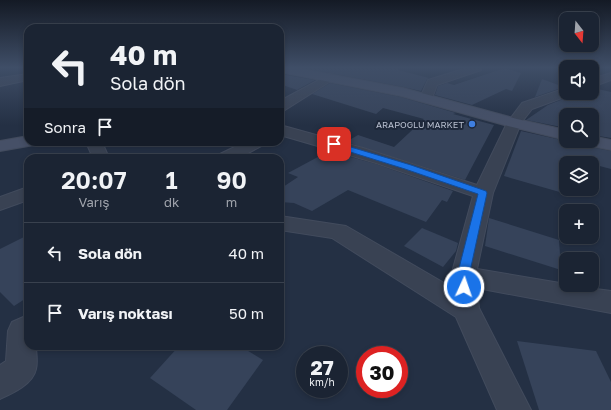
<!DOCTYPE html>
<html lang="tr">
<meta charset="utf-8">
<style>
:root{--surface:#1b2433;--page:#28303f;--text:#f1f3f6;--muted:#a0a4ac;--line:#39414e}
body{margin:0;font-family:"Golos Text",sans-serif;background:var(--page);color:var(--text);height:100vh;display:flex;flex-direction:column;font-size:15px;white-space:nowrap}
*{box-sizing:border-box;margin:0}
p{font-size:13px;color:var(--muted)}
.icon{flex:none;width:22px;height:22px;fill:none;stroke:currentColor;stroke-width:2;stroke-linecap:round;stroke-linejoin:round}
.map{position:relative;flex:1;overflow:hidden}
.side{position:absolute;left:24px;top:154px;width:260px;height:196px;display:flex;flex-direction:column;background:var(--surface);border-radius:12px;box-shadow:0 2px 6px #0003,0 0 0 1px var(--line)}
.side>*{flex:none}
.banner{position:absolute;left:24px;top:24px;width:260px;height:122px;border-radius:12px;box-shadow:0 2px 6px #0003,0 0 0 1px var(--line);background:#1b2433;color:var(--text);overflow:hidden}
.needle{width:26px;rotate:163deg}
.buttons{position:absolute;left:559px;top:12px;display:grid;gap:8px}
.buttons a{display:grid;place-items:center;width:40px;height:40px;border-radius:8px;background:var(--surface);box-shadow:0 2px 6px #0003,0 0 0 1px var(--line);font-size:20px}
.speed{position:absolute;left:296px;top:346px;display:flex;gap:8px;font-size:20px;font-weight:700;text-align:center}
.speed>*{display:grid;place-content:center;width:52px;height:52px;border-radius:50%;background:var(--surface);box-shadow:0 2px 6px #0003,0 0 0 1px var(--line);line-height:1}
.speed small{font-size:10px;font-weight:400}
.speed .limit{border:6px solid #d22;background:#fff;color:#111}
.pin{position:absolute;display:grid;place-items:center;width:34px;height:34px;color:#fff;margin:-17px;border-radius:8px;box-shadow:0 2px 6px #0006}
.me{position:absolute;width:44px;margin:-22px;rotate:3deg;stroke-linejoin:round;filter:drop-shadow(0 0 3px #0008)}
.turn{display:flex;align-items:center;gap:14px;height:84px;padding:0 20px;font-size:18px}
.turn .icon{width:52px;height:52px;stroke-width:2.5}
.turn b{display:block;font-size:28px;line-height:34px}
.then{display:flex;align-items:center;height:38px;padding:0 20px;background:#0003;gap:8px;font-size:15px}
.eta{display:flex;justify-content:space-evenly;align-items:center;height:68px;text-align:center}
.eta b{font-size:24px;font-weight:600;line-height:28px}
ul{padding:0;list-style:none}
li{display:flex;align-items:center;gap:12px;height:60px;padding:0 20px;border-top:1px solid var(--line)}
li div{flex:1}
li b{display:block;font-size:15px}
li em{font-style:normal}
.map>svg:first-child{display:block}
.building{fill:#36435a}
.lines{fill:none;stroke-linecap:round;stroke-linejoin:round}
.street-casing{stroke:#424b5d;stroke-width:2}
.secondary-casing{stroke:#424b5d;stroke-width:2}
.street{fill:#394253;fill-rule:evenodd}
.secondary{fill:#465067;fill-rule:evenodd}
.route{fill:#1a73e8;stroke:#114b97}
.shop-dot{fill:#3f7fe0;stroke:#1d2739;stroke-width:1.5}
.labels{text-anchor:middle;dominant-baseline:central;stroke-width:4;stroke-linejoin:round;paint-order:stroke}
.far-poi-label{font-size:9px;fill:#b6bdcd;stroke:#1d2739;text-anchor:end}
</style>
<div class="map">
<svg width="611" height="410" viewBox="0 0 611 410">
<rect width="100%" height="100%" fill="#243044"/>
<!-- building -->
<g class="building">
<polygon points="303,68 398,68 398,70 429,78 427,79 421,91 403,87"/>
<polygon points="505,68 521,73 512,91 506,89 472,105 435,95 438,86 447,83 454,85"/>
<polygon points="280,74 315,80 297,90 280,84"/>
<polygon points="542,79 564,87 535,97"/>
<polygon points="330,83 401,97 456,113 453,114 494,125 465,180 346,142 358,135 394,147 424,119 383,108 376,114 312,94"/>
<polygon points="598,89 611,92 611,138 592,135 592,115 566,115 566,128 526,120 548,105 571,96 574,93 583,93 594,97"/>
<polygon points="521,131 566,141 582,141 586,146 611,151 611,169 569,158 568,163 566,163 563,193 504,176"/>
<polygon points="329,151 376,164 453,191 447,202 442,200 426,222 348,190 312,211 294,203 280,202 280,189 298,177 288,173"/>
<polygon points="489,218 559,240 561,270 485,246"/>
<polygon points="422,228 458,243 456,251 443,267 404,246"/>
<polygon points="28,235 28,297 14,306 0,292 0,249"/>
<polygon points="517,341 596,351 611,382 611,410 539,410"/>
<polygon points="179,346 240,346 263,360 227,410 196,410 150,378"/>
</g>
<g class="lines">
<defs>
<g id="street">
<polygon points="467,68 482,68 481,70 437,85 431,101 421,101 420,98 428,80"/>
<polygon points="611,73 611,80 592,87 592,79"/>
<polygon points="28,74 28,80 0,86 0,78"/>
<polygon points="330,74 334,75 336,77 334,79 285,110 280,111 280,101"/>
<polygon points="566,88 566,93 572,93 570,95 532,109 521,123 493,193 477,269 566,284 566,285 611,291 611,313 477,288 479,308 531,410 497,410 456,317 332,238 280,230 280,216 346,226 451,287 451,276 473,196 376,163 280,135 280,125 363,148 477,185 507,123 522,103"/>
<polygon points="86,142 102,142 109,158 93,158"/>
<polygon points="245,142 265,142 263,145 239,158 218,158 220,154"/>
<polygon points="28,187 28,200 0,210 0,197"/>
<path d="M28,315V346H36C36,353 38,362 36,369C33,384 13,393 0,399V365L6,361L8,331L12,322Z"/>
</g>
<g id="secondary">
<polygon points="280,68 297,68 403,88 517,119 566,130 566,140 508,126 401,96 280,72"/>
<polygon points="28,136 28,142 36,142 34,145 0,151 0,141"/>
<polygon points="592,136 611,140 611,150 586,145 583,141 592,141"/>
</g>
</defs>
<!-- street casing -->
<use href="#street" class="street-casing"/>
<!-- secondary casing -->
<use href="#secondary" class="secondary-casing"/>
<!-- street -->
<use href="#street" class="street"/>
<!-- secondary -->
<use href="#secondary" class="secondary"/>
</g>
<!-- sky -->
<linearGradient id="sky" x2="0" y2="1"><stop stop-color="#141a25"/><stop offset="0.54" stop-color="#3f4e67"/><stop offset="1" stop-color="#3f4e67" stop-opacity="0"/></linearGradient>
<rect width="611" height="125" fill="url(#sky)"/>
<!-- route -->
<polygon class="route" points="334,142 411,165 486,191 487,193 469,276 470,287 468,290 464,291 460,290 457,276 478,194 405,169 331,146 330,144"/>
<!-- markers -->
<circle class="shop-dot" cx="472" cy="124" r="4"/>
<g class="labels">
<!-- far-poi labels -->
<g class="far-poi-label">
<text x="464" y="124">ARAPOĞLU MARKET</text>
</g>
</g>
</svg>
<div class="buttons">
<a><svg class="needle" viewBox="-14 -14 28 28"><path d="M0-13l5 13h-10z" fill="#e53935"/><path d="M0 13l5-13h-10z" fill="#a0a4ac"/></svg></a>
<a><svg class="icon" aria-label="sound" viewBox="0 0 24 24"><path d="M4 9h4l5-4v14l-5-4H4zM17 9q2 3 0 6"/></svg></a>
<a><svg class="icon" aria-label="search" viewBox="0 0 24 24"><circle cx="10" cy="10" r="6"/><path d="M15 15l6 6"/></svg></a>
<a><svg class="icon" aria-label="layers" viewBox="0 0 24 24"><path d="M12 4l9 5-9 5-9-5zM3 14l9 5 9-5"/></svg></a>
<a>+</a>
<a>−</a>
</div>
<div class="speed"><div>27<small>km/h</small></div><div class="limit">30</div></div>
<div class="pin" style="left:334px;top:144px;background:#d93025"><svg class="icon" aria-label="arrive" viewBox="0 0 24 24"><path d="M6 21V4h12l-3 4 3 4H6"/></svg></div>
<svg class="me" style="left:464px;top:287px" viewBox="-20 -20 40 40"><circle r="17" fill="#1a73e8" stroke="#fff" stroke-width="3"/><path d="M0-11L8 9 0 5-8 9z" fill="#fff"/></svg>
<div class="banner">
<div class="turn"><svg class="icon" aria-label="left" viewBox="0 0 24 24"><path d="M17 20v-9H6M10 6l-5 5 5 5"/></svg><div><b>40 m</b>Sola dön</div></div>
<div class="then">Sonra<svg class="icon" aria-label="arrive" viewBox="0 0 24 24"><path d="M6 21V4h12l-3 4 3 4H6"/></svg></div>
</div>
<section class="side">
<div class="eta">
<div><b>20:07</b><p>Varış</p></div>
<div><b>1</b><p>dk</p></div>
<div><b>90</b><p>m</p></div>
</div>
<ul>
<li><svg class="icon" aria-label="left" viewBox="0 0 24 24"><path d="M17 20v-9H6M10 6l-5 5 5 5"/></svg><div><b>Sola dön</b></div><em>40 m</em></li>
<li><svg class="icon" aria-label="arrive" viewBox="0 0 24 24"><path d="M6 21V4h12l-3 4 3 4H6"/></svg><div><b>Varış noktası</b></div><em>50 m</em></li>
</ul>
</section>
</div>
